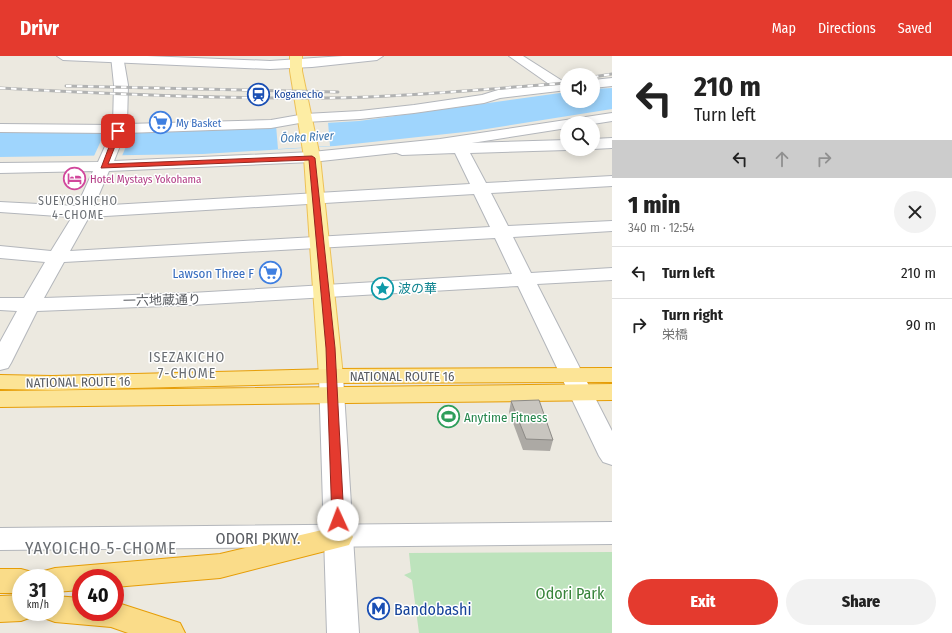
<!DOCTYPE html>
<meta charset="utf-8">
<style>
:root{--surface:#fff;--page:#f2f2f2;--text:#222;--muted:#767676;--line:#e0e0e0;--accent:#e43a2e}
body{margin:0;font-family:"Fira Sans Condensed","Noto Sans JP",sans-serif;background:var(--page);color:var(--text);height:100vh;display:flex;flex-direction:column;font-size:15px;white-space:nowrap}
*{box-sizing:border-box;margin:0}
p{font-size:13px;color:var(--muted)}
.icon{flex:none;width:22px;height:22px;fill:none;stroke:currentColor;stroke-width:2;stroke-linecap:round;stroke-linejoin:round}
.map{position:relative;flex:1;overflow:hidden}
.panel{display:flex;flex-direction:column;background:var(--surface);width:340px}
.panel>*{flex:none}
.hud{background:#fff;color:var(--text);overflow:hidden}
.fabs{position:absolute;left:560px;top:12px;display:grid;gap:8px}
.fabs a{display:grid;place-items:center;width:40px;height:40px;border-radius:50%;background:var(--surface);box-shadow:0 2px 10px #0003;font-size:20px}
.speed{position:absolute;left:12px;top:513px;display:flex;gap:8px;font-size:20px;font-weight:700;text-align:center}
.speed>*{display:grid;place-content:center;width:52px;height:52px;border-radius:50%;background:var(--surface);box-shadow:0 2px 10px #0003;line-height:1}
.speed small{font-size:10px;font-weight:400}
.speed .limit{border:6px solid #d22;background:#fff;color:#111}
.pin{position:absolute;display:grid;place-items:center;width:34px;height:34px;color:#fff;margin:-17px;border-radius:8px;box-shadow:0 2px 6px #0006}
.me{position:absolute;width:44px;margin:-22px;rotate:358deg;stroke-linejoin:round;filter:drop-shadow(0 0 3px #0008)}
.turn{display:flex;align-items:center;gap:14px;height:84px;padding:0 16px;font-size:18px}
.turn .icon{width:52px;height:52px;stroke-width:2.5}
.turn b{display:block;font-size:28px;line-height:34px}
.lanes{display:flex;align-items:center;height:38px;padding:0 16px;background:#0003;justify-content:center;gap:20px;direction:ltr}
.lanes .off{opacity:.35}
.round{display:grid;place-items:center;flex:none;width:42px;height:42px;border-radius:21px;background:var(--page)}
.overview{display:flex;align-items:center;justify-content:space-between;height:68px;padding:0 16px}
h1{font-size:24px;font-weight:800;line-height:30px}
.button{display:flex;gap:8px;margin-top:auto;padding:8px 16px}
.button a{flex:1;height:46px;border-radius:24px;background:var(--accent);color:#fff;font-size:16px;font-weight:800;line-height:46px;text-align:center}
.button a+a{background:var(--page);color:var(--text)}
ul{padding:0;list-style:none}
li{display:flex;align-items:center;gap:12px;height:52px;padding:0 16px;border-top:1px solid var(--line)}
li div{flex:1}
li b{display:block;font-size:15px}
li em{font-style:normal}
header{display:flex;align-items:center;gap:24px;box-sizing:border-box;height:56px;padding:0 20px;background:var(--accent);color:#fff}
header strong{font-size:19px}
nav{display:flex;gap:22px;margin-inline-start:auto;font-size:14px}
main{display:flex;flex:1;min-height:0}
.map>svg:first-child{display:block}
.green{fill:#bde3bc}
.water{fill:#9fd5fd}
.pier{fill:#ece9e0}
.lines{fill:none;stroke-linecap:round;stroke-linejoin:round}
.minor-casing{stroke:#b3b6bb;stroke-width:2}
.tertiary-casing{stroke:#b3b6bb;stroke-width:2}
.secondary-casing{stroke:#b4b7bd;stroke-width:2}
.primary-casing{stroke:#edc157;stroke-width:2}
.trunk-casing{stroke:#e69d06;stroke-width:2}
.motorway-casing{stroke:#e69d06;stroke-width:2}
.minor{fill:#fff;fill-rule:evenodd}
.tertiary{fill:#fff;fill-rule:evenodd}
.secondary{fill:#fff;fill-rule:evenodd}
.primary{fill:#fdeda4;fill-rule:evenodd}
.trunk{fill:#fce496;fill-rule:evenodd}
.motorway{fill:#fadc89;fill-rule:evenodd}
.rail-casing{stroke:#b1b2b2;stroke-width:3}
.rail{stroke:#fff;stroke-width:2;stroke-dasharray:5.5;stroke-linecap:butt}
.wall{fill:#aca9a4}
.building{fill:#c8c5bf;stroke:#8c8a86}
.route{fill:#e43a2e;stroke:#94261e}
.labels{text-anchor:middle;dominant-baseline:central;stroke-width:3;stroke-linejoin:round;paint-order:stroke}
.far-transit-label{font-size:11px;fill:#164399;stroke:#fff;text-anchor:start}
.far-shop-label{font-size:11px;fill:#366cbe;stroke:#fff;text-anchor:start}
.far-hotel-label{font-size:11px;fill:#b23c85;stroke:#fff;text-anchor:start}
.far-water-label{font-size:12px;font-style:italic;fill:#3e76ae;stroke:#fff}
.far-neighbourhood-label{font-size:12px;letter-spacing:1px;fill:#6a6e73;stroke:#fff}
.shop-label{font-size:13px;fill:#366cbe;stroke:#fff;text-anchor:end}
.culture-label{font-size:13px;fill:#0d838f;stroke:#fff;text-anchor:start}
.street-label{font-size:13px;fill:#595c61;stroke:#fff}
.leisure-label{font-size:13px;fill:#27864d;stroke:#fff;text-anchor:start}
.neighbourhood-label{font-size:14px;letter-spacing:1px;fill:#6a6e73;stroke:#fff}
.near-street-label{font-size:16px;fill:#595c61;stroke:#fff}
.near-park-label{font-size:16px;fill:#368339;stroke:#fff}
.near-transit-label{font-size:16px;fill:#164399;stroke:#fff;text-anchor:start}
.near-neighbourhood-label{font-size:17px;letter-spacing:1px;fill:#6a6e73;stroke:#fff}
</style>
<header>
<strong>Drivr</strong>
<nav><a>Map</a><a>Directions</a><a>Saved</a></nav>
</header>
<main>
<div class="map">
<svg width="612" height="577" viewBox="0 0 612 577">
<rect width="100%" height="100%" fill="#ece9e0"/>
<!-- green -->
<polygon class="green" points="612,496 612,577 419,577 412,524 404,519 411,516 409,497"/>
<!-- water -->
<polygon class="water" points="612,32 612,53 474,75 335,90 203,98 0,101 0,77 105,77 276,70 359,65 567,36 567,45 593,45 593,33"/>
<!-- pier -->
<g class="pier">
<polygon points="328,66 330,90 278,93 276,69"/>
<polygon points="105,76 132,76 122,100 94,100"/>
</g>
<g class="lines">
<defs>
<g id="minor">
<path d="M111,0H123L128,29L127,68L271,64L305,58L360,55L414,49L482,39L498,34L549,28L509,0H523L564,26H567V34L500,42L484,47L414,57L360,63L305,66L271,72L125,77L114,105L312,96L317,98L320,101L317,104L312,106L109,115L94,150L470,128L455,97L402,99L397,97L394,94L397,91L402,89L452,88L455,83H465L468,87L567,84V93H569L567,94L470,97L486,127L612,120V130L491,137L508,170L612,165V175L513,181L531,217L612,212V224L537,228L612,375V409L603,406L599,400L518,230L191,249L37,255L11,307L8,312L0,314V286L17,255L0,254V242H24L45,206L0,202V190L51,195L72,161L0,156V146L77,150L93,115L0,117V107L98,106L111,77L0,76V68L113,69L114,29ZM474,138L490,171L70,195L89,161ZM495,182L512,218L191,237L44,242L64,206Z"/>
<polygon points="612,22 612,30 593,32 593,24"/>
<polygon points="612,82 612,92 593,93 593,83"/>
<polygon points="612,466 612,488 0,494 0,472"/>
</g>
<g id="tertiary">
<polygon points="612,57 612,65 593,68 567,67 567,72 440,92 312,106 307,104 304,101 307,98 312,96 440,83"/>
<polygon points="331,313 339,315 343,320 359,577 327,577 319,320 323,315"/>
</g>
<polygon id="secondary" points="57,0 147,0 270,5 343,0 383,0 377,4 312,11 270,13 63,4"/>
<polygon id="primary" points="290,0 302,0 302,15 320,101 343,320 339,325 331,327 323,325 319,320 304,101 290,15"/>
<g id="trunk">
<polygon points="612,312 612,326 331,327 52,334 0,333 0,319 52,320 331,313"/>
<polygon points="612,328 612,344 0,351 0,335"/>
</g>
<g id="motorway">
<polygon points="339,470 349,473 353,481 349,489 220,522 115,531 115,522 81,522 81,534 55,536 55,522 41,522 44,515 55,512 220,498"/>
<polygon points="0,513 21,513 32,516 35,522 21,522 21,537 0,537"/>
<polygon points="21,539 21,556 35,556 32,561 21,565 0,566 0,540"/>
<polygon points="55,540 81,542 81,556 115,556 115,546 180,567 185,577 128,577 111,571 55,566 44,562 41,556 55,556"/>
</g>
</defs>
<!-- minor casing -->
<use href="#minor" class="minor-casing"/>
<!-- tertiary casing -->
<use href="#tertiary" class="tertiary-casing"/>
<!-- secondary casing -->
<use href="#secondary" class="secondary-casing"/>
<!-- primary casing -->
<use href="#primary" class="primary-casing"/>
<!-- trunk casing -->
<use href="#trunk" class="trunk-casing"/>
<!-- motorway casing -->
<use href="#motorway" class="motorway-casing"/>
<!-- minor -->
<use href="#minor" class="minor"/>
<!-- tertiary -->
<use href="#tertiary" class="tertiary"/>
<!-- secondary -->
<use href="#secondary" class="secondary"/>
<!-- primary -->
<use href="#primary" class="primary"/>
<!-- trunk -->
<use href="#trunk" class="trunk"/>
<!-- motorway -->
<use href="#motorway" class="motorway"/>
<defs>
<g id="rail">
<polyline points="593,21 612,18"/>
<polyline points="66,30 338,36"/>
<path d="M0,32C108,38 215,43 323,42C404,41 486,33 567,27"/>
</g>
</defs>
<!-- rail casing -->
<use href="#rail" class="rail-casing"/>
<!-- rail -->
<use href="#rail" class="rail"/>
</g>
<!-- wall -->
<polygon class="wall" points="511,345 553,384 550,395 523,394 509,356"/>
<!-- building -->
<polygon class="building" points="539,344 553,384 526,383 511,345"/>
<!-- route -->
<polygon class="route" points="118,73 121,75 108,108 312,100 315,102 335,292 344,464 342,467 334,467 332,464 326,292 309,104 101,112 115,75"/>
<!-- icons -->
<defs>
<symbol id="station-ring" viewBox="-11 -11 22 22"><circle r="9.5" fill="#fff" stroke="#1a4fb4" stroke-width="1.5"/><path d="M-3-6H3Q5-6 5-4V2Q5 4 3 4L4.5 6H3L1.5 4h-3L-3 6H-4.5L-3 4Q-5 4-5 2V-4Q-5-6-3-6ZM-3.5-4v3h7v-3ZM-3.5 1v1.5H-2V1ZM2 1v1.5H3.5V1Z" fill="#1a4fb4"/></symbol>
<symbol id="supermarket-ring" viewBox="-11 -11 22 22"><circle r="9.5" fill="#fff" stroke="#3f7fe0" stroke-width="1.5"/><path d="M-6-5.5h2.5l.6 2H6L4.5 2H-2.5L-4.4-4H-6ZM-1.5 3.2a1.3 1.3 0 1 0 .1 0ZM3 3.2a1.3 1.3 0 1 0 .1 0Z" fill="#3f7fe0"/></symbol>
<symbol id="hotel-ring" viewBox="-11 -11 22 22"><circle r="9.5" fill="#fff" stroke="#d1479c" stroke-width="1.5"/><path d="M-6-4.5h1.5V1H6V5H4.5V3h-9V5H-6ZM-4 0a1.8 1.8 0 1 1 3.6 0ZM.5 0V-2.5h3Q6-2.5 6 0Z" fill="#d1479c"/></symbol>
<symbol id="sight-ring" viewBox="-11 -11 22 22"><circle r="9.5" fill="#fff" stroke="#0f9aa8" stroke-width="1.5"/><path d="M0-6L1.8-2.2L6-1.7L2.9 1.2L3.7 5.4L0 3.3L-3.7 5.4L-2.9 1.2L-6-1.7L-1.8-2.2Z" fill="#0f9aa8"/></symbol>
<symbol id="stadium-ring" viewBox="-11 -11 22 22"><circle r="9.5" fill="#fff" stroke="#2e9e5b" stroke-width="1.5"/><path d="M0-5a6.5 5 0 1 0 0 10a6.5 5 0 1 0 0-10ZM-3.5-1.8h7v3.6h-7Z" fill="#2e9e5b"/></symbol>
<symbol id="metro-ring" viewBox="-11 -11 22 22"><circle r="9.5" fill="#fff" stroke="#1a4fb4" stroke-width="1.5"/><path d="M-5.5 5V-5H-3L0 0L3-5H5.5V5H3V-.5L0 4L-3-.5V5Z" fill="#1a4fb4"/></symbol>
</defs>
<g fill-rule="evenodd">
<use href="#station-ring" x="246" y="26" width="25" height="25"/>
<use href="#supermarket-ring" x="148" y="54" width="25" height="25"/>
<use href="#hotel-ring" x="62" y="110" width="25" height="25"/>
<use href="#supermarket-ring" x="258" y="204" width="25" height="25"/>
<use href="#sight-ring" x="370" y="220" width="25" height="25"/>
<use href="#stadium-ring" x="436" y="348" width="25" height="25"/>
<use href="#metro-ring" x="366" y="540" width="25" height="25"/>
</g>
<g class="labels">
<!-- far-transit labels -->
<g class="far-transit-label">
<text x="274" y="38">Koganecho</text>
</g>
<!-- far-shop labels -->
<g class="far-shop-label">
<text x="176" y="67">My Basket</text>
</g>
<!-- far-hotel labels -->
<g class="far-hotel-label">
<text x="90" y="123">Hotel Mystays Yokohama</text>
</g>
<!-- far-water labels -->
<g class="far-water-label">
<text transform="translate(307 81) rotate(-3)">Ōoka River</text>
</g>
<!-- far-neighbourhood labels -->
<g class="far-neighbourhood-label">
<text x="78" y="145">SUEYOSHICHO<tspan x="78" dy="14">4-CHOME</tspan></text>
</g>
<!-- shop labels -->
<g class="shop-label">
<text x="254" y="217">Lawson Three F</text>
</g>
<!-- culture labels -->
<g class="culture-label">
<text x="398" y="232">波の華</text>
</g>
<!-- street labels -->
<g class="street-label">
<text transform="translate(162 244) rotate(-1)">一六地蔵通り</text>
<text x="402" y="320">NATIONAL ROUTE 16</text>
<text transform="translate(78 326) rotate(-1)">NATIONAL ROUTE 16</text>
</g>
<!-- leisure labels -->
<g class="leisure-label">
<text x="464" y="361">Anytime Fitness</text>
</g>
<!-- neighbourhood labels -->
<g class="neighbourhood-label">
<text x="187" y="301">ISEZAKICHO<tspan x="187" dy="16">7-CHOME</tspan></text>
</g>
<!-- near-street labels -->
<g class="near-street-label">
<text x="258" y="482">ODORI PKWY.</text>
</g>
<!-- near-park labels -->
<g class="near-park-label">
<text x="570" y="537">Odori Park</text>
</g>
<!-- near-transit labels -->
<g class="near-transit-label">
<text x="394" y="553">Bandobashi</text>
</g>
<!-- near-neighbourhood labels -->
<g class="near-neighbourhood-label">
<text x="101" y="492">YAYOICHO 5-CHOME</text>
</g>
</g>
</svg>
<div class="fabs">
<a><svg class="icon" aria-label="sound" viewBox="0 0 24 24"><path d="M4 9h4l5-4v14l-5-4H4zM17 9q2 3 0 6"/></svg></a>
<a><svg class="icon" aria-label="search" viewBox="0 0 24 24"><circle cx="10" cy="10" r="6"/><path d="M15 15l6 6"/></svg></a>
</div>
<div class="speed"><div>31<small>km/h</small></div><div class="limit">40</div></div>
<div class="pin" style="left:118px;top:75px;background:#d93025"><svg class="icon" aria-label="arrive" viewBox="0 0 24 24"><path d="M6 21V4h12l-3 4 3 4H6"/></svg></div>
<svg class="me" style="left:338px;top:464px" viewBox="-20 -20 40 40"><circle r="19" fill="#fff"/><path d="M0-13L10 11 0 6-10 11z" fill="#e43a2e"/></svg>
</div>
<section class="panel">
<div class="hud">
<div class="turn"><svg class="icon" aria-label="left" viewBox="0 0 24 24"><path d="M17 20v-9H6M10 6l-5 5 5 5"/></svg><div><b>210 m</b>Turn left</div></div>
<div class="lanes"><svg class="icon" aria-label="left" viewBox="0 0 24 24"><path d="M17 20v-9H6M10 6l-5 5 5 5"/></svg><svg class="icon off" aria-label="ahead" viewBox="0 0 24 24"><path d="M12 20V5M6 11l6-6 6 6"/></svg><svg class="icon off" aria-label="right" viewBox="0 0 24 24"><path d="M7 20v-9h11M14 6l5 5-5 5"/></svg></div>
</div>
<div class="overview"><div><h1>1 min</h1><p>340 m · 12:54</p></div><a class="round"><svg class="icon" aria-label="close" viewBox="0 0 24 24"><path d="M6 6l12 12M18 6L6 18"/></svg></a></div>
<ul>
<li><svg class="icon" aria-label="left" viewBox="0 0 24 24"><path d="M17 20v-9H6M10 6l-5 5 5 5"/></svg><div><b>Turn left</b></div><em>210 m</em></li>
<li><svg class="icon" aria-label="right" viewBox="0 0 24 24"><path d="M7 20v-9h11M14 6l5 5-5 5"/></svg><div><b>Turn right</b><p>栄橋</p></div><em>90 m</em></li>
</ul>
<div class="button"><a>Exit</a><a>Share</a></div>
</section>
</main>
